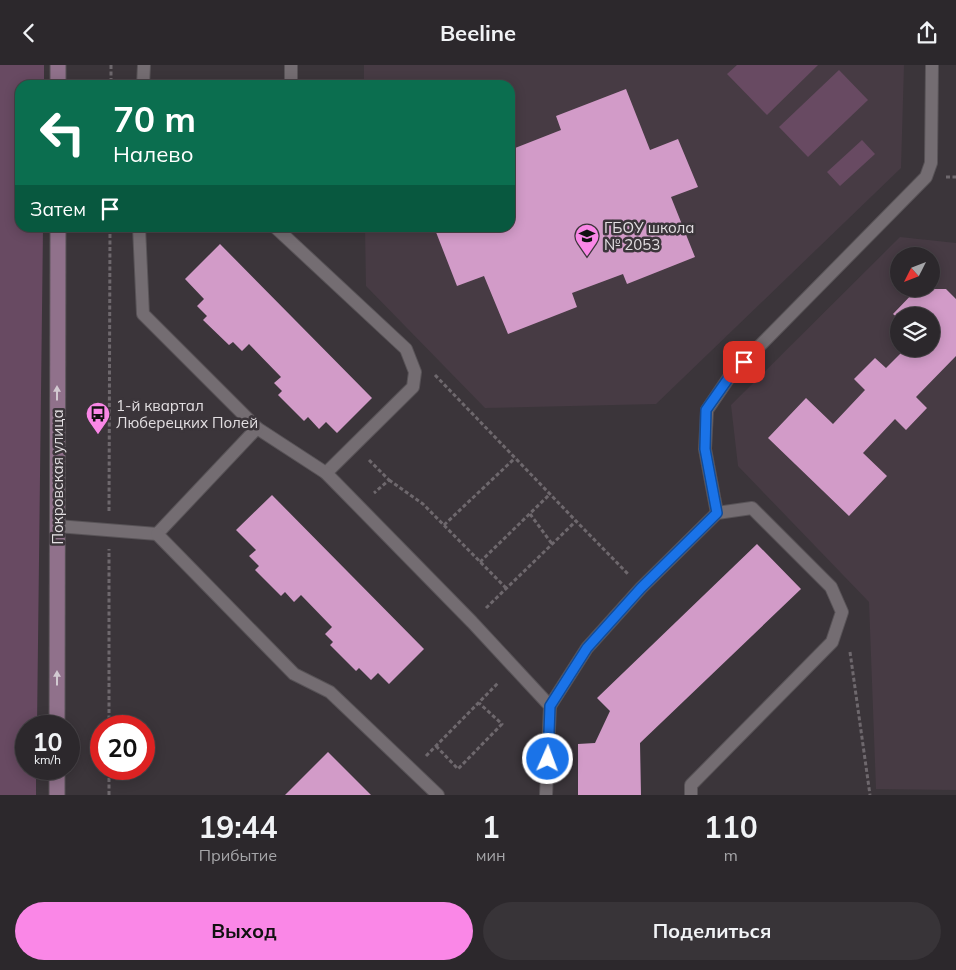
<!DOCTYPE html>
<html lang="ru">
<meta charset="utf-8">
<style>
:root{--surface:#2c282c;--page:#383438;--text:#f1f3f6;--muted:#a6a6a9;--line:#484448;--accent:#fa87e7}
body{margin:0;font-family:Mulish,sans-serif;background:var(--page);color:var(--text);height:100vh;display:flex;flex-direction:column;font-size:19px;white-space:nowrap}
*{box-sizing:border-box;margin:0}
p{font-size:16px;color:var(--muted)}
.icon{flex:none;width:28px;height:28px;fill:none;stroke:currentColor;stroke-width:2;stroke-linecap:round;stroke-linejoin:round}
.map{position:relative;height:730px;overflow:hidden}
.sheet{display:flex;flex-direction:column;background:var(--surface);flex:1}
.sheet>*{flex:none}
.guide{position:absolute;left:15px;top:15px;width:500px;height:152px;border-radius:15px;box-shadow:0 2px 12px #0003,0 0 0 1px var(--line);background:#0b6e4f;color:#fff;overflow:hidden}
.needle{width:32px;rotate:228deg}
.tools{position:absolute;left:890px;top:182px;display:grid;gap:10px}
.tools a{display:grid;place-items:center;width:50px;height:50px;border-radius:50%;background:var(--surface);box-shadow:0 2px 12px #0003,0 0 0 1px var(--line);font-size:25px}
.speed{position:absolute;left:15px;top:650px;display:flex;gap:10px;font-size:25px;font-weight:700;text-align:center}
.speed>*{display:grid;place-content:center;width:65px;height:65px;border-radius:50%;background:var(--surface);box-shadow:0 2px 12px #0003,0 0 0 1px var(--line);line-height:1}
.speed small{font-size:12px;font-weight:400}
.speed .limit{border:8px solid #d22;background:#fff;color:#111}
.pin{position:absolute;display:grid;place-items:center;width:42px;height:42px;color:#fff;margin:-21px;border-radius:10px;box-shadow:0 2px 8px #0006}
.me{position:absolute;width:55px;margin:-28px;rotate:2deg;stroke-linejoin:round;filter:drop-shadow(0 0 4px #0008)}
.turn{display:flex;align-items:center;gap:18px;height:105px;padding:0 15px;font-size:22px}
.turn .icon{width:65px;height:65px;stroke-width:2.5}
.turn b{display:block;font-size:35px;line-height:42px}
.then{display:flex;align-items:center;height:48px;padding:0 15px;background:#0003;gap:10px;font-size:19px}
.eta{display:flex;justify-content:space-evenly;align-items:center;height:85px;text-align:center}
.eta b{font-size:30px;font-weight:700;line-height:35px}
.primary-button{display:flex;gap:10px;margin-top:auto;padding:10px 15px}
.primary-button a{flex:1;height:58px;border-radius:30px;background:var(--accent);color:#111;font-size:20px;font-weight:700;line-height:58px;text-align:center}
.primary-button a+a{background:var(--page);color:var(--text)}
header{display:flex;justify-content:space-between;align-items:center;height:65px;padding:0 15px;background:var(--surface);font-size:22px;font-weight:700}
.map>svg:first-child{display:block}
.built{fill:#473b44;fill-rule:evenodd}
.green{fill:#684a62}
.building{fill:#d29bc8}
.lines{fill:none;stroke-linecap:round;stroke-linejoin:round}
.lane-casing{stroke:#585357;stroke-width:14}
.secondary-casing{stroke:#585357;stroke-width:17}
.path{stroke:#6e686d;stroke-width:3;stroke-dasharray:4 2.5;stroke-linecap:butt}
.lane{stroke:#746d72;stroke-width:12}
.secondary{stroke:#90718b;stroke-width:15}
.oneway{fill:#d2c9d1}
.route-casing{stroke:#114b97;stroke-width:12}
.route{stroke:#1a73e8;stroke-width:9}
.labels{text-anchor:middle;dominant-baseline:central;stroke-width:5;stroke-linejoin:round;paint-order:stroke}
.poi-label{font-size:15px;fill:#e3dfe2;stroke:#3b353a;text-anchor:start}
.street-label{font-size:15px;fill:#e3dfe2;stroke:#3b353a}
</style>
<header><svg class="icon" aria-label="back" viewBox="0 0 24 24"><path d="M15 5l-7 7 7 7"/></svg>Beeline<svg class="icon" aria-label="share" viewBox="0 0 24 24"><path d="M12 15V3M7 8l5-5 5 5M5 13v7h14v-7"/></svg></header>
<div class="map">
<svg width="956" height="730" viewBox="0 0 956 730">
<rect width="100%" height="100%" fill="#3b353a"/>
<!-- built -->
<g class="built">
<polygon points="364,0 904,0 901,103 656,339 485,343 366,221 365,163 510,162 510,20 364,20"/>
<path d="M900,172L956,178V725L876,724L869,537L738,401L731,340ZM899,191H931V224H899ZM899,251H931V284H899Z"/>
</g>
<!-- green -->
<g class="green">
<polygon points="0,0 44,0 44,20 20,20 20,162 43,163 37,661 26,661 26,704 36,704 36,730 0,730"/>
<polygon points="737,0 818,0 767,50 727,9"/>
<polygon points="839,5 868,35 808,92 779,62"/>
<polygon points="862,75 875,89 840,121 827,107"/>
</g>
<!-- building -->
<g class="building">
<polygon points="626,24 650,85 678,74 698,122 671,132 695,192 627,219 623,209 572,228 577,242 508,269 484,211 457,221 434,162 510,162 510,85 561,65 556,51"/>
<polygon points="220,179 372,333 337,368 326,357 319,364 308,352 304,356 278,330 282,326 274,318 281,312 249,279 242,286 233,277 229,280 203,255 207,251 197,241 204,234 185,214"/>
<polygon points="917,224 946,224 956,234 956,291 916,332 927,343 906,365 895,354 863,388 887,411 849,451 768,373 806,333 833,359 865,325 854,314 875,293 886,303 905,284 931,284 931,251 899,251 899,254 893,249"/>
<polygon points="272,430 424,584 389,619 378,608 371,615 359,603 356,606 330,580 333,577 325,569 332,562 301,530 294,537 285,527 281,531 255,505 259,501 249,491 256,485 236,465"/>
<polygon points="757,479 801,524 640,678 641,730 578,730 578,679 595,678 610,646 597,633"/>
<polygon points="328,687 371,730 285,730"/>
</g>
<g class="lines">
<defs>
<g id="lane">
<polyline points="291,0 291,20"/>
<polyline points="143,20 144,0"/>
<polyline points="275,162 406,284 415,307 413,322 326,408"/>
<polyline points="257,363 326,408 472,557 550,641"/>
<polyline points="717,448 705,384 707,345 730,311 926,112 931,98 932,0"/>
<polyline points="57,461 157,469 257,363 143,249 139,162"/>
<polyline points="157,469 294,609 330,627 438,730"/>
<polyline points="546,730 550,641 587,583 641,523 717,448 752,443 831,522 842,547 832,577 691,720 691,730"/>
</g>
<g id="secondary">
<polyline points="58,0 58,20"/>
<polyline points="57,661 58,162"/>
<polyline points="57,704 57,730"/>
</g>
</defs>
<!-- lane casing -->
<use href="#lane" class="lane-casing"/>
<!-- secondary casing -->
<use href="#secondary" class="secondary-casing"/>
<!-- path -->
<g class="path">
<polyline points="111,0 111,20"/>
<polyline points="946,112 956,112"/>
<polyline points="435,310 576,456"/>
<polyline points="369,395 389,415 374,428"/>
<polyline points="389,415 423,439 506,523"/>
<polyline points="109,446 110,162"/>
<polyline points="530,449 552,479"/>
<polyline points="444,460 515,393"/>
<polyline points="480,497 550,429"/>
<polyline points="486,543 576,456 628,509"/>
<polyline points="850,587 870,730"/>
<polyline points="109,661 109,484"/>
<polyline points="436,681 458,704 502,659 479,638"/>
<polyline points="426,691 499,617"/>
<polyline points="109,730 109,704"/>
</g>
<!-- lane -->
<use href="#lane" class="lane"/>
<!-- secondary -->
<use href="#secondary" class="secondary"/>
</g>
<!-- one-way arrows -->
<defs><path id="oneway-solid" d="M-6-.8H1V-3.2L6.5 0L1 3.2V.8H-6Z" transform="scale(1.25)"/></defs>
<g class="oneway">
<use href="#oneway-solid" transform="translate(57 328) rotate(-90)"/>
<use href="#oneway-solid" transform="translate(57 613) rotate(-90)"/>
</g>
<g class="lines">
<defs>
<polyline id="route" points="548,694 550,641 587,583 641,523 717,448 705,384 706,345 730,311 744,297"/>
</defs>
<!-- route casing -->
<use href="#route" class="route-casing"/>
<!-- route -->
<use href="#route" class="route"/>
</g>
<!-- icons -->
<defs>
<symbol id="school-pin" viewBox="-11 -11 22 30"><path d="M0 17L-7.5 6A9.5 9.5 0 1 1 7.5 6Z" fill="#fa87e7" stroke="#3b353a"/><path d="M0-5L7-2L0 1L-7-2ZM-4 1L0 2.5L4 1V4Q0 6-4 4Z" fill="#111"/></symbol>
<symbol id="bus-pin" viewBox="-11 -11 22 30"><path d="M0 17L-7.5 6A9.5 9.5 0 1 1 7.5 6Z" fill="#fa87e7" stroke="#3b353a"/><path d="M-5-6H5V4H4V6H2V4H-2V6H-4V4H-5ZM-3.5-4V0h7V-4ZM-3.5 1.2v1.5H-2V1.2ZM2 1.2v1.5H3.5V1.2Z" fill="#111"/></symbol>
</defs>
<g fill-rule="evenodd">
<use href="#school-pin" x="573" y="157" width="28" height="38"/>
<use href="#bus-pin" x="84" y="335" width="28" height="38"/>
</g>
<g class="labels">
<!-- poi labels -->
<g class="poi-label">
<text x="604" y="162">ГБОУ школа<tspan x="604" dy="17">№ 2053</tspan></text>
<text x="116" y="340">1-й квартал<tspan x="116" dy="17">Люберецких Полей</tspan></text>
</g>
<!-- street labels -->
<g class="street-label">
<text transform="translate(57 412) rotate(-90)">Покровская улица</text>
</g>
</g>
</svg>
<div class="tools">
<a><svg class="needle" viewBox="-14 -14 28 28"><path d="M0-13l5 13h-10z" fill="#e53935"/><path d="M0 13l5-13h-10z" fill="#a6a6a9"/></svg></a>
<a><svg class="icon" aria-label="layers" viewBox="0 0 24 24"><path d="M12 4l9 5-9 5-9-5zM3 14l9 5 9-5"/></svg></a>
</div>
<div class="speed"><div>10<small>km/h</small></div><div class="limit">20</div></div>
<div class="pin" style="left:744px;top:297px;background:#d93025"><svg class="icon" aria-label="arrive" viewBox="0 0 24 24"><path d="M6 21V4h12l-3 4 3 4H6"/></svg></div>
<svg class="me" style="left:548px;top:694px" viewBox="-20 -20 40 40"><circle r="17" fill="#1a73e8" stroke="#fff" stroke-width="3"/><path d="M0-11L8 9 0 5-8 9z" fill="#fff"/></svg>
<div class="guide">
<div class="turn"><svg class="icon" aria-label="left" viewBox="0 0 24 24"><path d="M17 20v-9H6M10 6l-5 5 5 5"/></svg><div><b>70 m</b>Налево</div></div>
<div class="then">Затем<svg class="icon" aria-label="arrive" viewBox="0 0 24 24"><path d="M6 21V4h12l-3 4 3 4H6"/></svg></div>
</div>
</div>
<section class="sheet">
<div class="eta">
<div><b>19:44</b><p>Прибытие</p></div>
<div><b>1</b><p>мин</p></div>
<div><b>110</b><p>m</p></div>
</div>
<div class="primary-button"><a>Выход</a><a>Поделиться</a></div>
</section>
